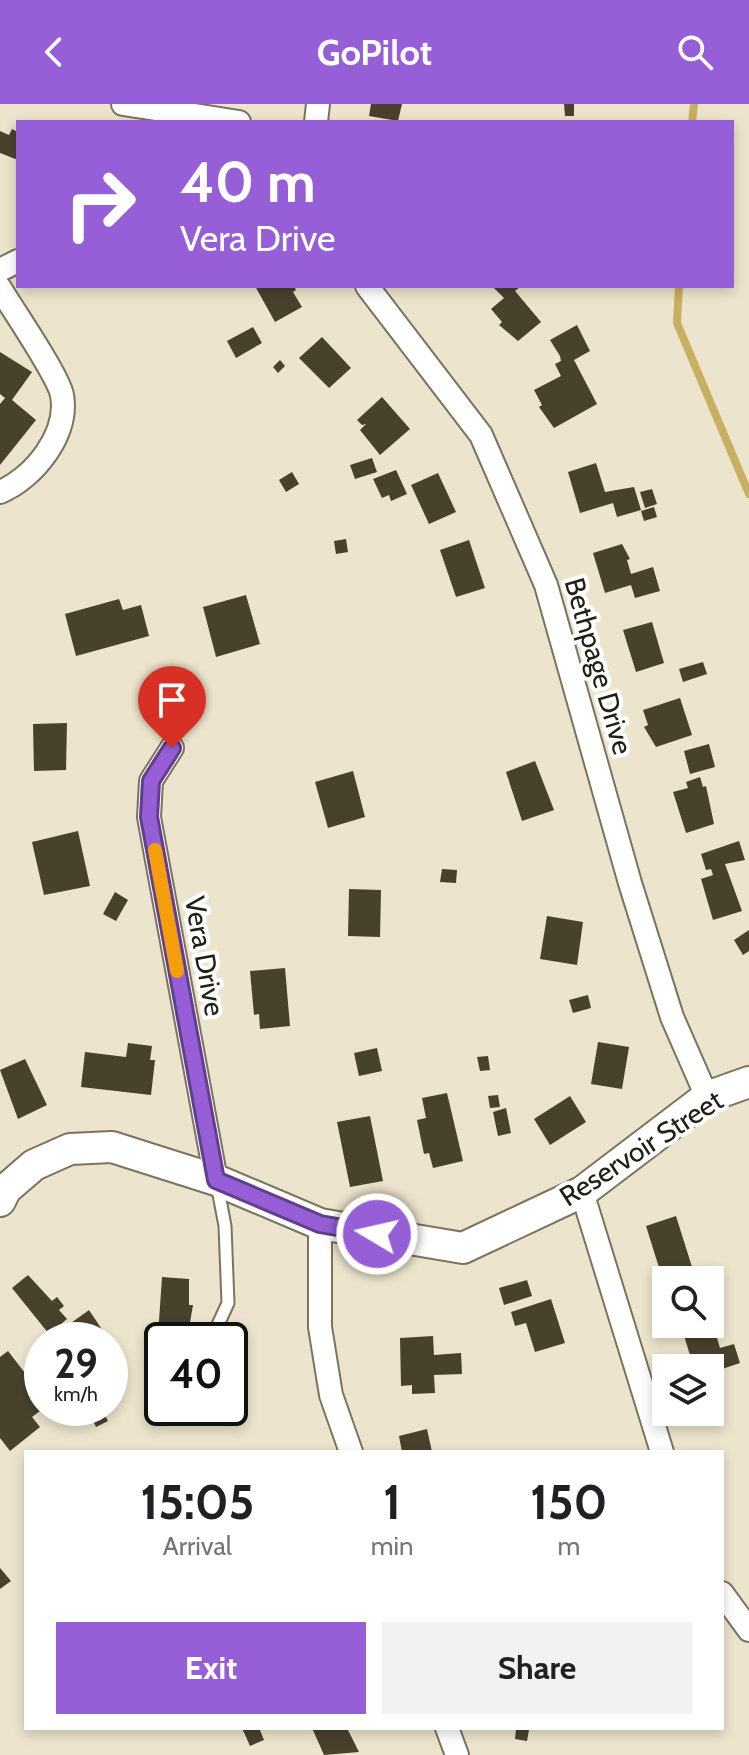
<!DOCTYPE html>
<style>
:root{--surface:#fff;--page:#f2f2f2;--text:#202124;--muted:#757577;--accent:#965fd7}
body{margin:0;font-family:Cabin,sans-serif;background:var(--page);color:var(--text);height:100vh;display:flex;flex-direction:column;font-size:30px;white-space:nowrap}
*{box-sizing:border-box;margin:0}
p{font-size:26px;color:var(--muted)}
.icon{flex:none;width:44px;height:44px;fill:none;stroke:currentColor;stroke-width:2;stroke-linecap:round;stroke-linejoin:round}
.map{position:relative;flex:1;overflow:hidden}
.drawer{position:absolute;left:24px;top:1346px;width:700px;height:280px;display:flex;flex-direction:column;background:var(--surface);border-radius:0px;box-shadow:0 4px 12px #0003}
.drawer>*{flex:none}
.banner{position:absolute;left:16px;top:16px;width:718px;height:168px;border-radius:0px;box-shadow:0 4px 12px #0003;background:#965fd7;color:#fff;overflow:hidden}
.buttons{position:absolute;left:652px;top:1162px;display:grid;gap:16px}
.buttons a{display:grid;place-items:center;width:72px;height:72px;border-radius:0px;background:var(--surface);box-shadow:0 4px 12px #0003;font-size:40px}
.speed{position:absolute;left:24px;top:1218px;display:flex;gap:16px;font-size:40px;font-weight:700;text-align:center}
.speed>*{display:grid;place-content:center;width:104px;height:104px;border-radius:50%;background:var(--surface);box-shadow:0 4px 12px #0003;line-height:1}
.speed small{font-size:20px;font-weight:400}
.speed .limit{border:4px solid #111;border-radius:12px;background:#fff;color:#111}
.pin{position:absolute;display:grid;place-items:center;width:68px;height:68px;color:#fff;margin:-82px -34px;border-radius:50% 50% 50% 0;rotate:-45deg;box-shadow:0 0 8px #0007}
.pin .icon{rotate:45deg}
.me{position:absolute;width:88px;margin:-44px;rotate:279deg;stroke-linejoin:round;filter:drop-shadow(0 0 6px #0008)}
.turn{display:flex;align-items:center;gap:28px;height:168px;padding:0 32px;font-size:36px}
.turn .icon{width:104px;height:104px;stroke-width:2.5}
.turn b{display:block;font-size:56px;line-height:68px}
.eta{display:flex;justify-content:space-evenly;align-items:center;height:136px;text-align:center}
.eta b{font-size:48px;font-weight:700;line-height:56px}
.cta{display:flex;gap:16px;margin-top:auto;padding:16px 32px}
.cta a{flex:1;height:92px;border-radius:0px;background:var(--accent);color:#fff;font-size:32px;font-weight:700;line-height:92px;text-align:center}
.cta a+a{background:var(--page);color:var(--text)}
header{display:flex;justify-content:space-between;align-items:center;height:104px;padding:0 32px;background:var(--accent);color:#fff;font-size:36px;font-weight:700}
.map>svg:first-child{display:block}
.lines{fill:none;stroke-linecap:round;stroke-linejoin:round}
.stream{stroke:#c8b062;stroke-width:8}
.building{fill:#48422d}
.lane-casing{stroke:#7a735d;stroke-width:15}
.street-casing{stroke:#7a735d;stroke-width:26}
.secondary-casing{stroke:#7a735d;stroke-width:34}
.lane{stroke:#fff;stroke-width:11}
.street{stroke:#fff;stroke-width:22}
.secondary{stroke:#fff;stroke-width:30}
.route-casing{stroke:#623e8c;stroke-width:20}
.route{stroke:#965fd7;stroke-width:14}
.slow{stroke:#f59e0b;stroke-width:14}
.labels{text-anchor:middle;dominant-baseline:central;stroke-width:8;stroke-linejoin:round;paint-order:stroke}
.street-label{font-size:28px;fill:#211f15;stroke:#fff}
</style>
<header><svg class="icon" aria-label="back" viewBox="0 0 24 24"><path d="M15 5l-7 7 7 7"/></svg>GoPilot<svg class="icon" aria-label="search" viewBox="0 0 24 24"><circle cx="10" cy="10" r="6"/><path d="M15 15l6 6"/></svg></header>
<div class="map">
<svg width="749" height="1651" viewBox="0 0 749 1651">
<rect width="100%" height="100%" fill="#ece4cc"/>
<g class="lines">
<!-- stream -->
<g class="stream">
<polyline points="692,18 694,0"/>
<polyline points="679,182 677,219 749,390"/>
</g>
</g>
<!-- building -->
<g class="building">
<polygon points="371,0 402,0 398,17 369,12"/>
<polygon points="564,0 574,0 574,12 565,12"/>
<polygon points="12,25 18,28 18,56 0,49 0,27 9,31"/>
<polygon points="255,182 294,182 296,186 293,188 302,203 275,218"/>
<polygon points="492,182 521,182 515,187 541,218 518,237 499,221 502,218 491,205 504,194"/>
<polygon points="577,221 590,247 574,256 597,300 554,324 539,303 542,301 534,286 561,272 555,260 561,257 560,252 550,236"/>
<polygon points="253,223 262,239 236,254 227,237"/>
<polygon points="322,233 351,264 329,284 299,254"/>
<polygon points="0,248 32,268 12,296 36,316 0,361 0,300 5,294 0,290"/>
<polygon points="280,256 285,262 278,269 273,263"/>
<polygon points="382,293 410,325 380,351 360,326 366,320 362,321 357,316"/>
<polygon points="372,354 377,368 355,375 350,361"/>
<polygon points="596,359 605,388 634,383 641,406 617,413 613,399 580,409 568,368"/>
<polygon points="396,366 407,390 391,397 389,391 382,394 373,375"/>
<polygon points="292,368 299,380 286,388 279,376"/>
<polygon points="438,369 456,408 429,420 411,381"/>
<polygon points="652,385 657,400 645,404 640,388"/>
<polygon points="654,403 657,413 644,417 641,407"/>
<polygon points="346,435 348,448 336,450 334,437"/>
<polygon points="469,436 485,484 456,493 440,446"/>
<polygon points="622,440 630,455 627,456 631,470 653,463 660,487 635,494 631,481 605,489 593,449"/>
<polygon points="246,491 260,540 216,553 203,503"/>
<polygon points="119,495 123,506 141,501 149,532 76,552 65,510"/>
<polygon points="652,518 664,559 636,568 623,526"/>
<polygon points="703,558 707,570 683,578 679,565"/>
<polygon points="680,594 692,631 656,643 644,623 648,621 643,606"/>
<polygon points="67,619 66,666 34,667 33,620"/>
<polygon points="709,640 715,663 690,670 684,647"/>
<polygon points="535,657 554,706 522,717 506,668"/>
<polygon points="353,667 365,713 328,724 315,678"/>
<polygon points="700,673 703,683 706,682 714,720 686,729 673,688 688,684 686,678"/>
<polygon points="78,727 90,782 44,791 32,738"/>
<polygon points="739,737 745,756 725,760 742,807 713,816 701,775 713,771 711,765 706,766 701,750"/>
<polygon points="442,765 457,766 456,779 440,778"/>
<polygon points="349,785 381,786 380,833 348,832"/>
<polygon points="115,788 128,796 116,817 103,810"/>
<polygon points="547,812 583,818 577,861 540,855"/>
<polygon points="749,826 749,847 743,851 734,836"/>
<polygon points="285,864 290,922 260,925 259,910 254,911 250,867"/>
<polygon points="588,891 591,904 573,909 569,896"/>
<polygon points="598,938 629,943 622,985 591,980"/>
<polygon points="128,939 152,942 150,956 155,956 151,991 81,983 85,948 126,953"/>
<polygon points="377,944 382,967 359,972 354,949"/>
<polygon points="488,952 490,966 480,967 477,953"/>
<polygon points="25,955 47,1001 18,1015 0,966"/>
<polygon points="447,989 463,1057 433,1064 429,1049 424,1050 417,1016 426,1014 422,994"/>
<polygon points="498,991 500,1003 490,1004 488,992"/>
<polygon points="570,992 586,1018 550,1041 534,1015"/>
<polygon points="506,1004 511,1029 498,1032 493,1008"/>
<polygon points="370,1012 383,1077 350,1083 337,1018"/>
<polygon points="676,1112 692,1163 662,1173 646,1122"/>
<polygon points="28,1171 52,1197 57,1193 64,1202 59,1206 67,1215 49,1230 12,1184"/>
<polygon points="162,1173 189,1175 189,1201 193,1201 187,1236 161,1236 162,1231 158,1231"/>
<polygon points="527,1176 532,1192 504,1201 499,1184"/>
<polygon points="551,1195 565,1239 535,1248 526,1219 515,1222 511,1208"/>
<polygon points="89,1206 103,1227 83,1236 71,1219"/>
<polygon points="711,1214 720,1244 734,1240 740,1259 710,1269 710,1264 694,1264 681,1222 710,1220"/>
<polygon points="433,1232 434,1251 461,1249 462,1270 434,1271 435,1289 412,1290 412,1281 401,1282 400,1234"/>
<polygon points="8,1247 42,1291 42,1299 37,1303 40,1307 32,1313 40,1323 10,1347 0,1334 0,1253"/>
<polygon points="101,1304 108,1317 96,1323 89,1308"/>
<polygon points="427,1325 432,1348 402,1348 399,1332"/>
<polygon points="0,1464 11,1477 0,1485"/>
<polygon points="242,1624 259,1624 264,1636 250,1642"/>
<polygon points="312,1624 347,1624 359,1648 324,1651"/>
<polygon points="516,1625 529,1626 527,1637 515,1635"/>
</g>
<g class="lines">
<defs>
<polyline id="lane" points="211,1236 228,1199 225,1122 217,1080"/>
<g id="street">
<polyline points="123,0 239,18"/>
<polyline points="316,18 318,0"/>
<polyline points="0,166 18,157"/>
<polyline points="367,182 481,331 546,481 630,779 672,913 707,993"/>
<path d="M0,184C13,206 58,271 62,291C69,330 34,374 0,388"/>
<polyline points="172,644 151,677 149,713 216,1076"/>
<polyline points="582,1088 662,1348"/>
<polyline points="320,1120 320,1223 331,1291 351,1348"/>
<polyline points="722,1489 749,1526"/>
<polyline points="447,1624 457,1651"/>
</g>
<polyline id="secondary" points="0,1097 6,1085 34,1061 70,1045 112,1043 216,1076 320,1120 463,1144 582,1088 707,993 749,978"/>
</defs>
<!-- lane casing -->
<use href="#lane" class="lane-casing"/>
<!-- street casing -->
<use href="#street" class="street-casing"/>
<!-- secondary casing -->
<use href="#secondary" class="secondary-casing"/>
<!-- lane -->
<use href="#lane" class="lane"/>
<!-- street -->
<use href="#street" class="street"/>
<!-- secondary -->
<use href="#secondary" class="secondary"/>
</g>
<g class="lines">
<defs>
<polyline id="route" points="172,644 151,677 149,713 216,1076 320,1120 377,1130"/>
</defs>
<!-- route casing -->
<use href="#route" class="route-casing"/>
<!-- route -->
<use href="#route" class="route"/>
<!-- slow -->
<polyline class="slow" points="155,746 177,867"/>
</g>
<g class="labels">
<!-- street labels -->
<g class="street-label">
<text transform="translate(599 562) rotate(74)">Bethpage Drive</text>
<text transform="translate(205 852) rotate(80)">Vera Drive</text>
<text transform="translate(641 1044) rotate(-33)">Reservoir Street</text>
</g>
</g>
</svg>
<div class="buttons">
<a><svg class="icon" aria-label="search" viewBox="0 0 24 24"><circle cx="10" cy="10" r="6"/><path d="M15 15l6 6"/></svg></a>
<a><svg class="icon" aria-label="layers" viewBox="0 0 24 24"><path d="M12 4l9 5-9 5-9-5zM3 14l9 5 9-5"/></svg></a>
</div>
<div class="speed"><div>29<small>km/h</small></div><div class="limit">40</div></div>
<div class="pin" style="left:172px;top:644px;background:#d93025"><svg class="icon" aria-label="arrive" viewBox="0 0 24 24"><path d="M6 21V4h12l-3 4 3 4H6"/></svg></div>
<svg class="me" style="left:377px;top:1130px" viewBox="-20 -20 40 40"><circle r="17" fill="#965fd7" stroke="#fff" stroke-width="3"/><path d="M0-11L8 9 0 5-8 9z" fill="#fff"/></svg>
<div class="banner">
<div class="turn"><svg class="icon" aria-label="right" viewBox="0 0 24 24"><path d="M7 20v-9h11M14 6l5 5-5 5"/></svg><div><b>40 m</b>Vera Drive</div></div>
</div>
<section class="drawer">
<div class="eta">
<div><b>15:05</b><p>Arrival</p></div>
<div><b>1</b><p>min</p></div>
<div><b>150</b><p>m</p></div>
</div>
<div class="cta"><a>Exit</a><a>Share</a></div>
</section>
</div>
